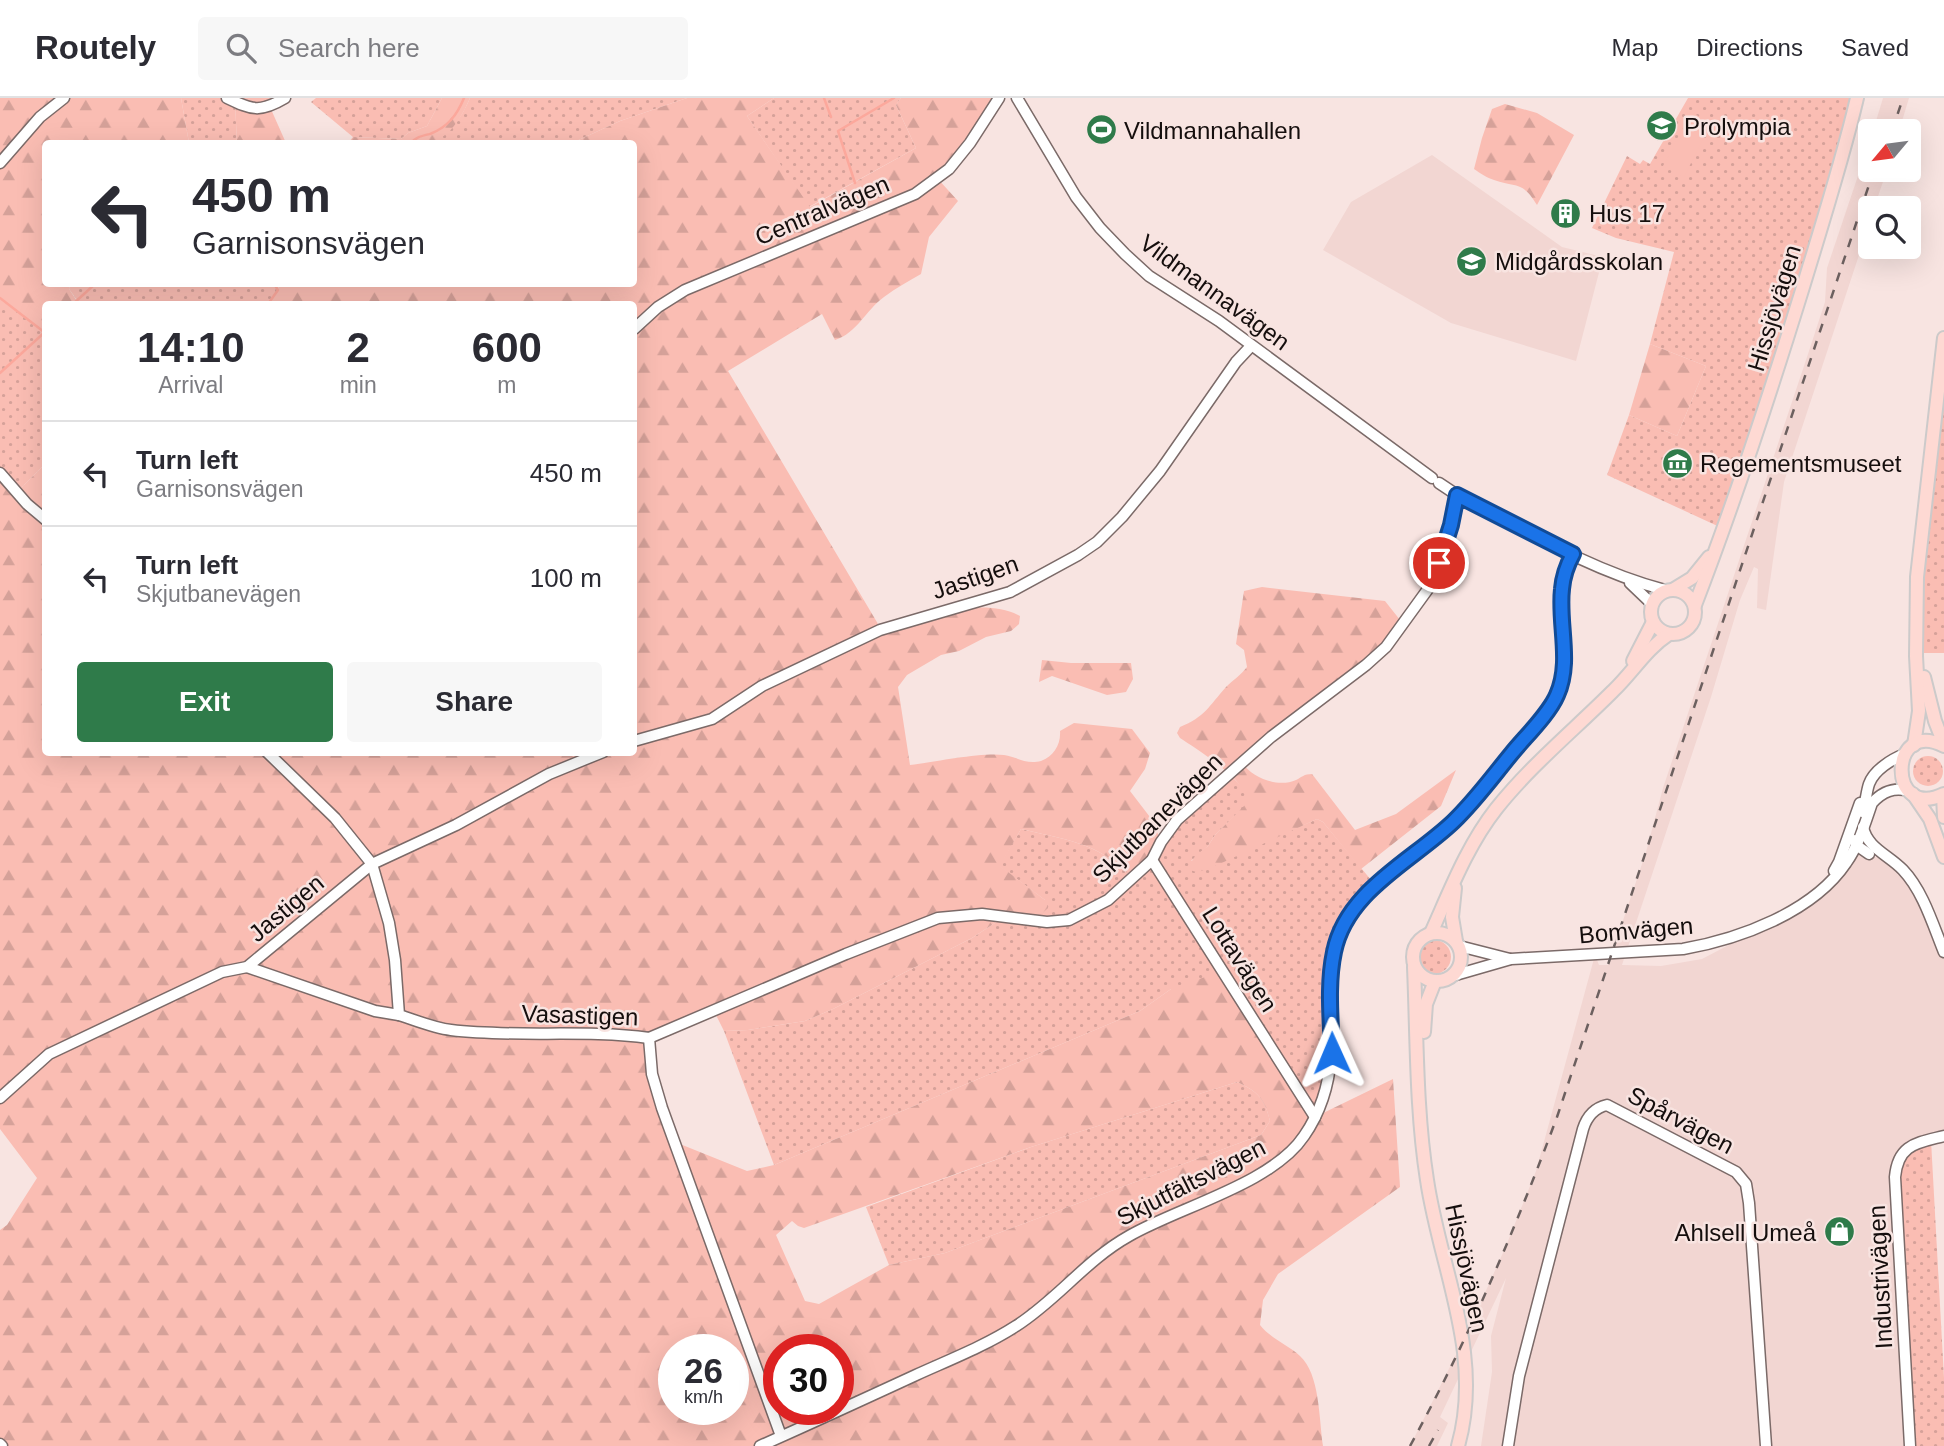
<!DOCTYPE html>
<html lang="en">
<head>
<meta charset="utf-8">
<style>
  :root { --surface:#fff; --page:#f7f7f7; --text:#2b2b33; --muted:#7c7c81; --line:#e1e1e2; --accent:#2f7b4a }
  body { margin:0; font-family:Arial,sans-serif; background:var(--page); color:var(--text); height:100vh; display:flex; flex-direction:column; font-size:26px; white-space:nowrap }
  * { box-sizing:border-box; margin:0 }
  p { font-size:23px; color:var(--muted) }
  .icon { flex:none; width:38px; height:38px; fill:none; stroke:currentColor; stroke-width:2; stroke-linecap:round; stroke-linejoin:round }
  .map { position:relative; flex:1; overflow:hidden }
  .sheet { position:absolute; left:42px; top:203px; width:595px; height:455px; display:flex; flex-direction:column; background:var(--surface); border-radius:7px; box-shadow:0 7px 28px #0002 }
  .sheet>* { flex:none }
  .hud { position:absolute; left:42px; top:42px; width:595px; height:147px; border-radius:7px; box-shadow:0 7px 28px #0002; background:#fff; color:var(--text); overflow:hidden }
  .needle { width:46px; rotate:241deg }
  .fabs { position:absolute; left:1858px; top:21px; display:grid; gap:14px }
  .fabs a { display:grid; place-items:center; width:63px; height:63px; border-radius:7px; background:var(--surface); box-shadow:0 7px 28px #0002; font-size:35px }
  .speed { position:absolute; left:658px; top:1236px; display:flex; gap:14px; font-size:35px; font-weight:700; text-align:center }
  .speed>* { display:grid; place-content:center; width:91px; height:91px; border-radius:50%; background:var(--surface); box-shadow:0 7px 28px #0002; line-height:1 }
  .speed small { font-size:18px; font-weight:400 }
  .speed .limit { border:10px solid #d22; background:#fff; color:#111 }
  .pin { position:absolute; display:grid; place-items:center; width:60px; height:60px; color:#fff; margin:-30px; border:4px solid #fff; border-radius:50%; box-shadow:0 2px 7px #0007 }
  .me { position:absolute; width:77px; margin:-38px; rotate:359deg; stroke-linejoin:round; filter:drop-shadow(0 0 5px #0008) }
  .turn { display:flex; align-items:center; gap:24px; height:147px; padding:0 35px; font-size:32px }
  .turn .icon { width:91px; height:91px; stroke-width:2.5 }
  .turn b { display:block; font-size:49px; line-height:60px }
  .eta { display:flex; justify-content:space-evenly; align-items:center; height:119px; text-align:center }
  .eta b { font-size:42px; font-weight:600; line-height:49px }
  .cta { display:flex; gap:14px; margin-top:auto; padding:14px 35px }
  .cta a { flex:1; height:80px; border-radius:7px; background:var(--accent); color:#fff; font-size:28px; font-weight:600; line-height:80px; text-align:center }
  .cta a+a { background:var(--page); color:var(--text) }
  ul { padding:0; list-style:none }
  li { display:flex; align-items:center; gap:21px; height:105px; padding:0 35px; border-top:2px solid var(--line) }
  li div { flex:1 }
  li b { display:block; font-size:26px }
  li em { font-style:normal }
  header { display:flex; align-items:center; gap:42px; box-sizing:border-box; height:98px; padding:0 35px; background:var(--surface); border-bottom:2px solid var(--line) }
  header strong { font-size:33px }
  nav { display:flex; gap:38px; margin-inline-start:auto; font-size:24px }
  .search { width:490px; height:63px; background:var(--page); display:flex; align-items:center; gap:18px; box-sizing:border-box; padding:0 24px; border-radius:7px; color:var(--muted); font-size:26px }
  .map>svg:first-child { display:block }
  .built { fill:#f2d6d2 }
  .green { fill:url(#green-dots) }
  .forest { fill:url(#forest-firs); fill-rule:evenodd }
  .pitch { fill:#fabdb3 }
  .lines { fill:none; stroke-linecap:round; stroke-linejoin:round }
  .stream { stroke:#fca89c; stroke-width:2.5 }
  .minor-casing { stroke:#7b6a68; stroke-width:13 }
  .major-casing { stroke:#cccaca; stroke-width:16 }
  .minor { stroke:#fff; stroke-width:10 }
  .major { stroke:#fed9d3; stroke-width:12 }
  .rail { stroke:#6c605f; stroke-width:2.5; stroke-dasharray:9 9; stroke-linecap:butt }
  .route-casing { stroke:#114b97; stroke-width:18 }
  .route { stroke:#1a73e8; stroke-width:12 }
  .labels { text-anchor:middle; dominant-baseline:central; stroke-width:5; stroke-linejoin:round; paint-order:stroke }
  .poi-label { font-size:24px; fill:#150e0d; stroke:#f8e4e1; text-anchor:start }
  .street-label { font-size:24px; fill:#150e0d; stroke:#f8e4e1 }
</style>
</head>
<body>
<header>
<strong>Routely</strong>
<div class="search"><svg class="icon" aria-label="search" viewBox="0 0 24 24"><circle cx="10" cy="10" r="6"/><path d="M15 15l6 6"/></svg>Search here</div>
<nav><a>Map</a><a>Directions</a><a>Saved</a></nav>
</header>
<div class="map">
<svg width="1944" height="1348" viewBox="0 0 1944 1348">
  <defs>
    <pattern id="green-dots" width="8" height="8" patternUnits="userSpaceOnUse" patternTransform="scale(1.75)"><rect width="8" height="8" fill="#fabdb3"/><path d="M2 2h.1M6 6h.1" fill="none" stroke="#d5a199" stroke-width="1.8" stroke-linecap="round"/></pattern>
    <pattern id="forest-firs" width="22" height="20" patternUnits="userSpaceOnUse" patternTransform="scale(1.75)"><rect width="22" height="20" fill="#fabdb3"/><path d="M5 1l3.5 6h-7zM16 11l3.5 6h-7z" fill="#d5a199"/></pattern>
  </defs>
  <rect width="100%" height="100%" fill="#f8e4e1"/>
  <g class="built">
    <path d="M1883,0H1909L1899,33H1873Z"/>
    <path d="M1871,39V72H1887L1874,110H1871V119L1861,151L1784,384L1766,512L1757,510L1758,471L1754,469L1740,502L1711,599L1622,867L1661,868L1702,861L1786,817L1854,758L1861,755L1893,764L1901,770L1944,854V1038L1914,1047L1910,1348H1481L1492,1274L1491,1238L1506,1180L1440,1319L1448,1325L1437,1348H1410L1467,1235L1506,1148L1536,1073L1595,857L1599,867H1608L1646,754L1663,690L1808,256L1825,204L1827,170Z"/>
    <path d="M1432,57L1562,149L1603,159L1576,263L1451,225L1323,152L1351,104Z"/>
  </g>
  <g class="green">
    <path d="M181,0H227L235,4L237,45H189Z"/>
    <path d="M316,0H442L427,28L408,35L401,41L353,39L311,4Z"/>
    <path d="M470,0H687L620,23L572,45L426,46C449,37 460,23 470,0Z"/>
    <path d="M774,0H901L896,7L916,50L809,109L747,18Z"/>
    <path d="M1688,0H1857L1724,431L1607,377L1629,317L1677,338L1706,268L1650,246L1674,154L1616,140L1592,130L1627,58L1640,66L1643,62L1650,66Z"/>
    <path d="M70,186H279L278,192L268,206H73L77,202L69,191Z"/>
    <path d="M0,200L46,233L45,366L17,394L0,375Z"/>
    <path d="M1944,240V555H1922L1917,479Z"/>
    <circle cx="1928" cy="673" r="15"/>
    <path d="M1232,679L1246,692L1249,704L1215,737L1208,748L1191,763L1276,739L1317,721L1323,724L1376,788L1359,805L1334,854L1332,955L1315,1019L1171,891L1140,913L774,1067L724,933L748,932L805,923L833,911L972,840L1004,819L1045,802L999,768L1021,731C1062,741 1098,744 1129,777L1177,722Z"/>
    <circle cx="1434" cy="859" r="17"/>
    <path d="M1237,984C1258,993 1265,1002 1270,1023L1261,1037L945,1155L889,1167L866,1109L1031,1049Z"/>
    <path d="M1931,1042L1944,1280V1348H1910L1895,1079L1900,1058Z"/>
  </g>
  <g class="forest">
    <path d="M0,0H181L189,45L46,46V186H70L69,191L77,203L73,206H46L44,234L0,200Z"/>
    <path d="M227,0H285L270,9L286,45H237L235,4Z"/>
    <path d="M442,0H470C464,14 455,31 441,40C422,52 372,46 348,45L353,39L401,41L408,35L427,28Z"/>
    <path d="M687,0H774L747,18L810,109L916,50L896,7L901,0H999L937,80L958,103L929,139L921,176C909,183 896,190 884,199C865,213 857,235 835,242L822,216L728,273L881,531C920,520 982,497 1020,518L1019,526L1011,533L986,539L959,553L941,557L907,577L898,589L910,667C934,664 982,654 1004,657C1018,659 1026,667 1041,663C1054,658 1061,646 1060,633L1074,625L1132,631L1150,655L1145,671L1130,693L1153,723L1161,744L1152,762L1129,777C1098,744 1062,741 1021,731L1000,768L1045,802L1048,810L1034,823L1004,819L972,840L833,911L805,923L748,932L724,933L714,913L650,940L652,976L675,1044L747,1073L774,1067L1140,913L1171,891L1222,873L1315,1019L1393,981L1400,1089L1278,1176L1263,1202L1260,1227C1271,1241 1287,1246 1300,1258C1320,1276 1319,1321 1323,1348H0V1132L7,1127L37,1080L0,1031V375L17,394L45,366L46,654H634V206H268L278,192L279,186H634V46L572,45L620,23ZM1237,984C1258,993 1265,1002 1270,1023L1261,1037L945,1155L889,1167L819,1206L805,1203L776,1137L792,1123L798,1128L804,1130L1031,1049ZM674,1251H733V1311H674ZM779,1251H838V1311H779Z"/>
    <path d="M1505,6L1537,15L1574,37L1537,107C1522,82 1516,90 1494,82C1487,80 1480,75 1474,71L1482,40L1492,11Z"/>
    <path d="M1650,246L1706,268L1677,338L1629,317Z"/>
    <path d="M1262,489L1385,503L1404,527L1386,549L1242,665C1253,680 1278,690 1296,682C1302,679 1304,676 1312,676L1355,732L1396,716L1456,672L1441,708L1361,771L1323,724L1317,721L1213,769C1204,772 1195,778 1188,769L1196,757L1208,748L1215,737L1248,704C1247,682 1198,652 1180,640L1177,635L1180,629C1205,619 1209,608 1226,589C1233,582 1241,577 1247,569L1244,552L1236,546L1244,493Z"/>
    <path d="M1042,562L1071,565H1131L1133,581L1126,594L1107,597L1052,578L1039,584Z"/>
  </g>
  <path class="pitch" d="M1691,14L1711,25L1684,79L1663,68Z"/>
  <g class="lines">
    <g class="stream">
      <path d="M824,0L831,19"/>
      <path d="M410,46C416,39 421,38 430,36C448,29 457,17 464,0"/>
      <path d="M855,85L838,33L894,0"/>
      <path d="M0,200L44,234"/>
      <path d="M73,206L95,186"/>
      <path d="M268,206L278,192L274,186"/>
      <path d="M0,275L46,233"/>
    </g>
    <defs>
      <g id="minor">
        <path d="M227,0C252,12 260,15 285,0"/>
        <path d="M1017,0L1076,99L1100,130L1125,156L1149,178L1219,223L1432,380"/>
        <path d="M0,65L40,19L64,0"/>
        <path d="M634,231L658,209L685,192L915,96L949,71L970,45L999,0"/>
        <path d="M0,375L27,406L46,422"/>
        <path d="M1439,385L1457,397C1524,432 1592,473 1665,492"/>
        <path d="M1630,485L1652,506"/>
        <path d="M634,643L712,621L762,588L880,532L1010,494L1078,457L1097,444L1122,419L1160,373L1236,264L1251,248"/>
        <path d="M267,654L335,720L372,766L389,825L395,862L399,917C415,922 433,930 451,932C517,940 584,931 649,940"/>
        <path d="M1862,714C1866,705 1866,695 1869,686C1874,672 1892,661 1905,656"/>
        <path d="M1863,729C1867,750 1889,757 1903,772C1923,793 1933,827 1944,854"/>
        <path d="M1854,742L1856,747L1869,756"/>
        <path d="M1152,762L1315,1019"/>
        <path d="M1834,773L1839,764L1860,705"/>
        <path d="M1459,848L1510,861"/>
        <path d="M247,869L375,913L399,917"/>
        <path d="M1452,878L1511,861L1683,851C1740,841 1813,814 1846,765C1859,747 1865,725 1872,705C1883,693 1894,689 1909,693"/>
        <path d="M649,940L846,856L938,820L982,816L1047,824L1069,822L1108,802L1152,762L1161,744L1177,722L1271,639L1366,567L1386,549L1428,491L1451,427L1457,397"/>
        <path d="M649,940L652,976L662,1010L781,1338"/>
        <path d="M0,1000L49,956L222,874L247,869L372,766L456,727L549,676L603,654"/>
        <path d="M0,1346L2,1348"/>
        <path d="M760,1348C812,1325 864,1301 916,1277C949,1262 985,1248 1016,1228C1057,1202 1086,1162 1129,1138C1179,1109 1272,1086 1304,1038C1320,1015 1329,986 1331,958C1337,900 1319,858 1358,806C1383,774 1422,753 1452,725C1480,700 1501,668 1524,639C1535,627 1549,613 1557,598C1577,558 1550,505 1573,456"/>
        <path d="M1508,1348L1519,1278L1583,1031C1587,1018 1594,1010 1607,1007L1736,1074L1746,1086L1749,1105L1766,1348"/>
        <path d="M1910,1348L1895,1079C1898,1046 1917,1045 1944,1038"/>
      </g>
      <g id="major">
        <path d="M1674,491L1692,480L1709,459"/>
        <circle cx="1673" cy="514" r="22"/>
        <path d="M1695,507C1735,403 1770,296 1803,189C1822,126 1842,64 1857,0"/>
        <path d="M1633,563L1653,524"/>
        <path d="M1924,579L1935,623L1944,646"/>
        <path d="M1914,647L1919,613L1916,558L1917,479L1944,240"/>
        <path d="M1944,648C1888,619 1887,724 1944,696"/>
        <path d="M1913,696L1930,721L1944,759"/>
        <path d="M1943,697L1944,719"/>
        <path d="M1455,790L1452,819L1456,843"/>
        <circle cx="1437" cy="859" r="24"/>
        <path d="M1431,835C1450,793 1467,748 1496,711C1530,668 1574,632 1613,593C1633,574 1646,551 1669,536"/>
        <path d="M1414,869C1417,940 1416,1012 1427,1082C1440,1171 1484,1256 1458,1348"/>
        <path d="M1424,934L1426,906L1435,883"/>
      </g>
    </defs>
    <use href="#minor" class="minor-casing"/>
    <use href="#major" class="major-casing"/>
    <use href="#minor" class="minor"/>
    <use href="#major" class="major"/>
    <g class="rail">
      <path d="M1892,33L1903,0"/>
      <path d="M1410,1348C1468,1242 1515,1132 1557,1019L1874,72"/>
      <path d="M1429,1348L1438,1332"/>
    </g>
  </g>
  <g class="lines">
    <defs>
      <path id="route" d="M1332,955C1331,922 1327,887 1334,854C1346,793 1412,763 1453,724C1475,703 1493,678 1512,655C1525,639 1549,616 1557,597C1572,564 1558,526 1562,491C1563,479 1567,467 1573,456L1457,397L1451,427L1439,465"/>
    </defs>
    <use href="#route" class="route-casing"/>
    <use href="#route" class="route"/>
  </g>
  <defs>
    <symbol id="school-disc" viewBox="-11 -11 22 22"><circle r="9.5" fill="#2f7b4a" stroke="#f8e4e1"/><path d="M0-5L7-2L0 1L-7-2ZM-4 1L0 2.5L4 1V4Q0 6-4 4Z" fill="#fff"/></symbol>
    <symbol id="stadium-disc" viewBox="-11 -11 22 22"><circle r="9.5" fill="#2f7b4a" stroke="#f8e4e1"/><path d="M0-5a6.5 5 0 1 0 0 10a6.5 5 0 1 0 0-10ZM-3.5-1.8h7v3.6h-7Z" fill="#fff"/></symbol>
    <symbol id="building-disc" viewBox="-11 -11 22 22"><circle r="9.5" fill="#2f7b4a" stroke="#f8e4e1"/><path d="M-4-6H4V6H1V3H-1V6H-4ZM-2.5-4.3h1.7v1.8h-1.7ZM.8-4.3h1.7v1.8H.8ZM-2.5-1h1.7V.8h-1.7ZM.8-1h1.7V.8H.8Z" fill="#fff"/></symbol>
    <symbol id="museum-disc" viewBox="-11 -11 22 22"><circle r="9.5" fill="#2f7b4a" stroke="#f8e4e1"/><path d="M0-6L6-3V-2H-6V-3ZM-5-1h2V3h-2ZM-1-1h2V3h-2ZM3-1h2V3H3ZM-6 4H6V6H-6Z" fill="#fff"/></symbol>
    <symbol id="shop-disc" viewBox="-11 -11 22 22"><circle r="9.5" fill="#2f7b4a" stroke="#f8e4e1"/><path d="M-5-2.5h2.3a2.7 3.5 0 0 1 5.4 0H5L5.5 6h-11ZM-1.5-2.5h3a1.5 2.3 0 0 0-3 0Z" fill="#fff"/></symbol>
  </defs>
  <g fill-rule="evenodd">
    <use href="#school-disc" x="1644" y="10" width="35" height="35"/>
    <use href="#stadium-disc" x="1084" y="14" width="35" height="35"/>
    <use href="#building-disc" x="1548" y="98" width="35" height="35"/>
    <use href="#school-disc" x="1454" y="146" width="35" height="35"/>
    <use href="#museum-disc" x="1660" y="348" width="35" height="35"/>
    <use href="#shop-disc" x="1822" y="1116" width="35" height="35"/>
  </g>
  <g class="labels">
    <g class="poi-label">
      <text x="1684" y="28">Prolympia</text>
      <text x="1124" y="32">Vildmannahallen</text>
      <text x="1589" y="115">Hus 17</text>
      <text x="1495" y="163">Midgårdsskolan</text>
      <text x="1700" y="365">Regementsmuseet</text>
      <text x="1816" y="1134" text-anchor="end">Ahlsell Umeå</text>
    </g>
    <g class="street-label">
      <text transform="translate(822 112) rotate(-23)">Centralvägen</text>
      <text transform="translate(1215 194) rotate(36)">Vildmannavägen</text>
      <text transform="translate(1774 210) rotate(-73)">Hissjövägen</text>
      <text transform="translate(975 479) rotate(-19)">Jastigen</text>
      <text transform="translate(1157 720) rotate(-45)">Skjutbanevägen</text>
      <text transform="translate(286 810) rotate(-40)">Jastigen</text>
      <text transform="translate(1636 832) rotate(-5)">Bomvägen</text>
      <text transform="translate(1240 861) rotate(58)">Lottavägen</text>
      <text transform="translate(580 917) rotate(2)">Vasastigen</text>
      <text transform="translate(1681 1022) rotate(28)">Spårvägen</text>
      <text transform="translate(1191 1084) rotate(-27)">Skjutfältsvägen</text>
      <text transform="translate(1467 1170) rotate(78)">Hissjövägen</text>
      <text transform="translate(1880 1179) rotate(-93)">Industrivägen</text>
    </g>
  </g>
</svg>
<div class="fabs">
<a><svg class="needle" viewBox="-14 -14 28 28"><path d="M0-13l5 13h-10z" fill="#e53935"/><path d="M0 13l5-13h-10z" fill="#7c7c81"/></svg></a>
<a><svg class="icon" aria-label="search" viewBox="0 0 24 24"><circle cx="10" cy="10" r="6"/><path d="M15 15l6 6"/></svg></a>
</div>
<div class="speed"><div>26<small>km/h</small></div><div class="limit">30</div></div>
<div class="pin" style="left:1439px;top:465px;background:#d93025"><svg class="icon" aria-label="arrive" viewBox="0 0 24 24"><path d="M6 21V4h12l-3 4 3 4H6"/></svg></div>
<svg class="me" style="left:1332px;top:955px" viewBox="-20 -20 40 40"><path d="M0-17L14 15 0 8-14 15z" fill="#1a73e8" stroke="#fff" stroke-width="4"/></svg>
<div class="hud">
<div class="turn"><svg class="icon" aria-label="left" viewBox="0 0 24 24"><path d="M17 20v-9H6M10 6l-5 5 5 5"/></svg><div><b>450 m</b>Garnisonsvägen</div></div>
</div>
<section class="sheet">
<div class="eta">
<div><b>14:10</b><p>Arrival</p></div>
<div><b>2</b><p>min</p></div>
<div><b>600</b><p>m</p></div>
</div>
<ul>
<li><svg class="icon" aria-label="left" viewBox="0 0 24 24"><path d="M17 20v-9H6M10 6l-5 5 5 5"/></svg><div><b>Turn left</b><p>Garnisonsvägen</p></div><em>450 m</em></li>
<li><svg class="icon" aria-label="left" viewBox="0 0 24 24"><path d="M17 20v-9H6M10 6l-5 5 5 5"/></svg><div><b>Turn left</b><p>Skjutbanevägen</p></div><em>100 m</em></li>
</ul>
<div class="cta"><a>Exit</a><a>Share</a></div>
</section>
</div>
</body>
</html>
